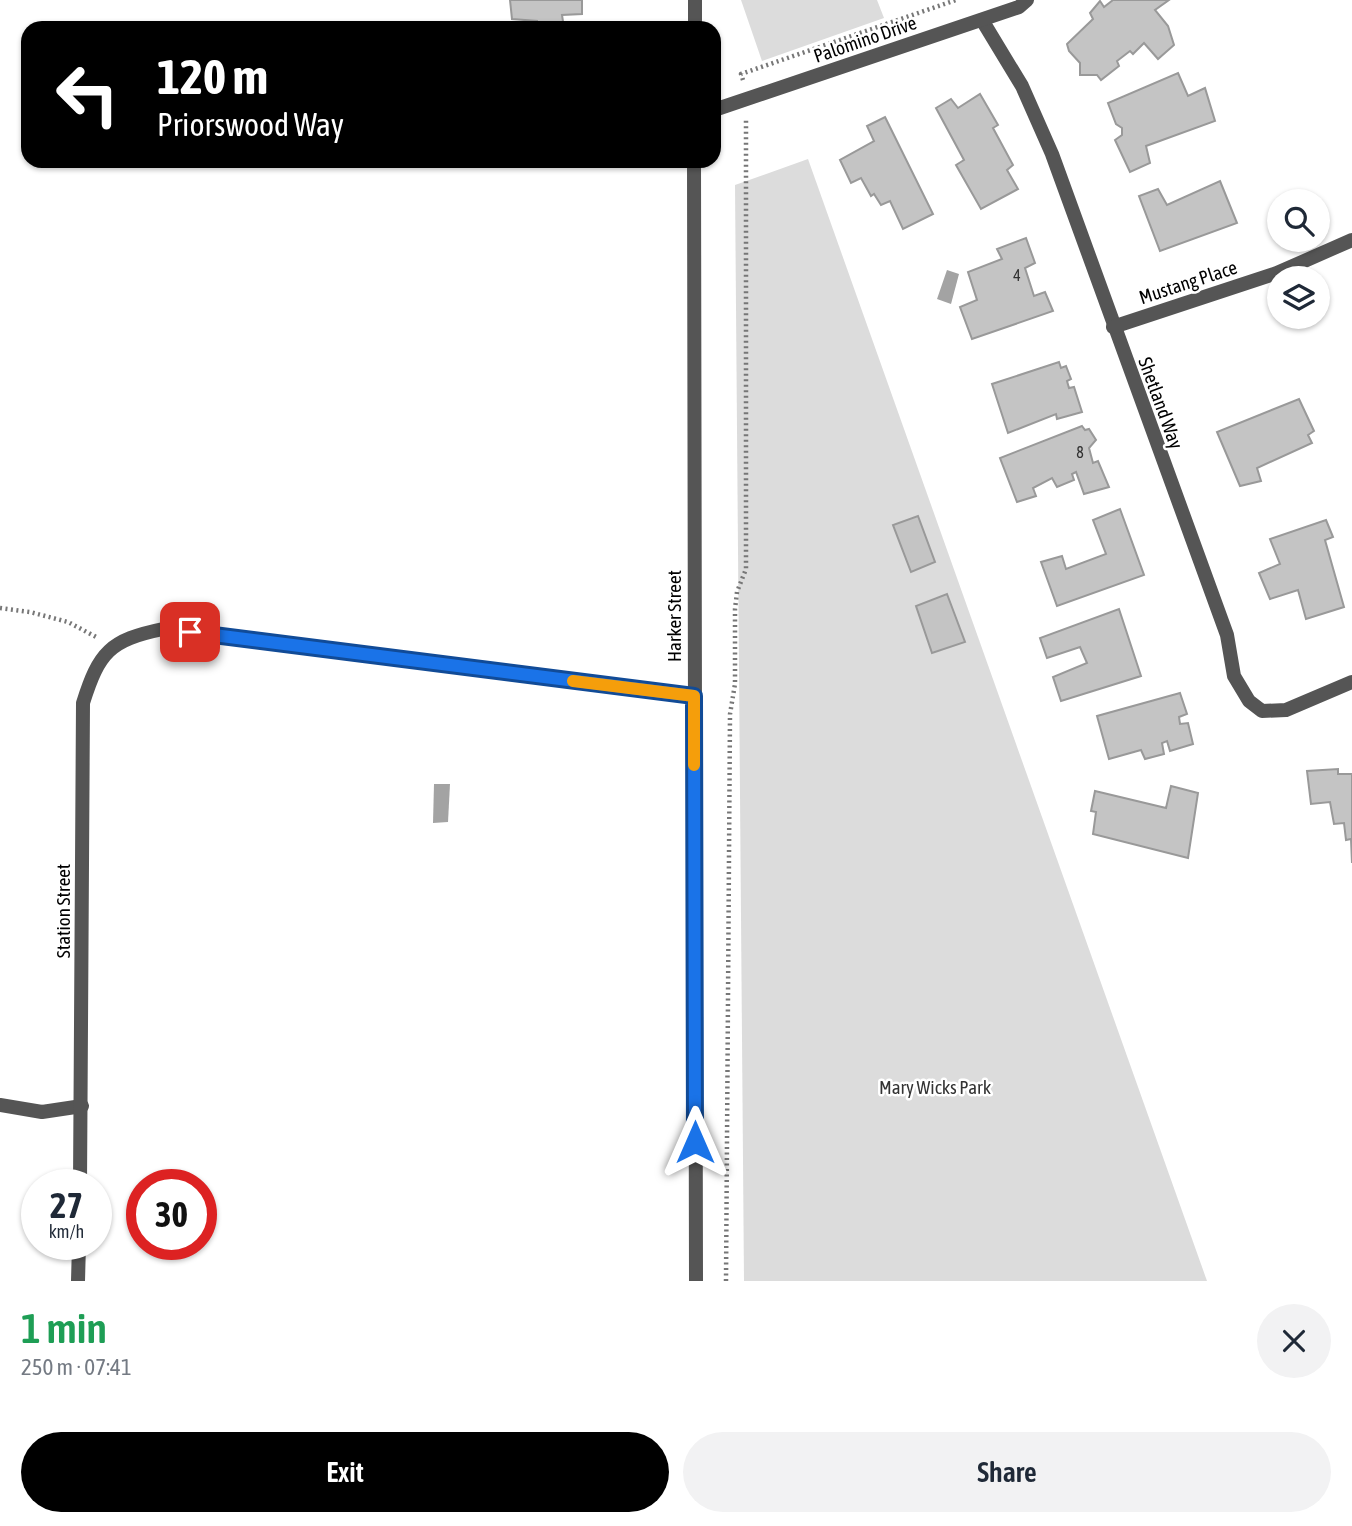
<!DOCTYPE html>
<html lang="en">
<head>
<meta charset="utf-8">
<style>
  :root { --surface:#fff; --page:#f2f2f3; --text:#1f2937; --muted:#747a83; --accent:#000 }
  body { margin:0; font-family:"Asap Condensed",sans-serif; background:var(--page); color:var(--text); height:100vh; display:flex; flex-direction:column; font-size:26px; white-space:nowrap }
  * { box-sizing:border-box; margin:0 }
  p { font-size:23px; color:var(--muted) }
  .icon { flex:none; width:38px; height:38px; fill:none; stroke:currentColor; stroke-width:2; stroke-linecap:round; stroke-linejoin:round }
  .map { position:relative; height:1281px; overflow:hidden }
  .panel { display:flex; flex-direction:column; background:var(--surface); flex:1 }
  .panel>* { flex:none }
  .guide { position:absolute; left:21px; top:21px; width:700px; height:147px; border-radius:21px; box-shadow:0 2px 5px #0004; background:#000; color:#fff; overflow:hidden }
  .fabs { position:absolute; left:1267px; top:189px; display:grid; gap:14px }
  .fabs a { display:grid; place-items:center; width:63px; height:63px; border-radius:50%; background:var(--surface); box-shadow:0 2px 5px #0004; font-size:35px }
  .speed { position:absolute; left:21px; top:1169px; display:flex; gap:14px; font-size:35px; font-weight:700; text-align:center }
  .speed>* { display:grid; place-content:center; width:91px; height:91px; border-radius:50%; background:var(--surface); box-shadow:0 2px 5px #0004; line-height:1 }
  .speed small { font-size:18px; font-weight:400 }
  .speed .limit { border:10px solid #d22; background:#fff; color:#111 }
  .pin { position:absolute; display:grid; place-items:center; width:60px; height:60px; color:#fff; margin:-30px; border-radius:14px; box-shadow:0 4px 10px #0006 }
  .me { position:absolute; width:77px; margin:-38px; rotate:0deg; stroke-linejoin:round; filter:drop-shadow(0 0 5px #0008) }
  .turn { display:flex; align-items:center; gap:24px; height:147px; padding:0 21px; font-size:32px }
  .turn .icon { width:91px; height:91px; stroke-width:2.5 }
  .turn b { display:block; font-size:49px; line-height:60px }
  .round { display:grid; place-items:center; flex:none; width:74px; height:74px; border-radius:37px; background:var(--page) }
  .summary { display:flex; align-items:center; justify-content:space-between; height:119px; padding:0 21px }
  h1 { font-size:42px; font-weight:600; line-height:52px; color:#1e9e55 }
  .primary-button { display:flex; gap:14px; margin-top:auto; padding:14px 21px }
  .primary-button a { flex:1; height:80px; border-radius:42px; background:var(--accent); color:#fff; font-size:28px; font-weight:600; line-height:80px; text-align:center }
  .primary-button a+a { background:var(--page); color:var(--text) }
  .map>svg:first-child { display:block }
  .green { fill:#dcdcdc }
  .water { fill:#a3a3a3 }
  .building { fill:#c4c4c4; stroke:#999; stroke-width:2 }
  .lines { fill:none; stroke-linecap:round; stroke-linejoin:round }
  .path { stroke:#777; stroke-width:4.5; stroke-dasharray:2 3.5; stroke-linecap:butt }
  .minor { stroke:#555; stroke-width:14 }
  .route-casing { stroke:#114b97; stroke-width:18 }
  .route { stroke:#1a73e8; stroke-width:12 }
  .slow { stroke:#f59e0b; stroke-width:12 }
  .labels { text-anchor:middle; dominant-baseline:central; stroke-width:5; stroke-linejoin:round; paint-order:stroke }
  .number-label { font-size:16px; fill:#313131 }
  .street-label { font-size:19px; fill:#000; stroke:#fff }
  .park-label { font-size:19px; fill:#333; stroke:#fff }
</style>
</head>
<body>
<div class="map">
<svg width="1352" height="1281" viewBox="0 0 1352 1281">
  <rect width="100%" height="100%" fill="#fff"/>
  <g class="green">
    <path d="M741,0H877L884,18L762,61Z"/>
    <path d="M808,159L1207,1281H744L735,185Z"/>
  </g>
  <g class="water">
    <path d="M947,270L959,274L951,304L937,299Z"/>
    <path d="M434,784H450L448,822L433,823Z"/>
  </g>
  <g class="building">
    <path d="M510,0H582V14L562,15L564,28H537V21L512,19Z"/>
    <path d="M1113,0H1169L1155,10L1168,26L1174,45L1158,59L1144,43L1133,54L1130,51L1117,61L1119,66L1101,80L1097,75H1080V63L1069,51L1067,44L1093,19L1090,13L1100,1L1104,7Z"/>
    <path d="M1178,73L1188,96L1205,88L1215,121L1146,146L1150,163L1130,172L1115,140L1122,135V128L1116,124L1108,103Z"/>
    <path d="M980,94L998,125L993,128L1013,165L1007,170L1018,189L981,209L956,165L964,160L936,108L951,99L958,108Z"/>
    <path d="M885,117L933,214L903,229L890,201L881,205L874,194L871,196L861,178L851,183L840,160L874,141L867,126Z"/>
    <path d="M1220,181L1237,223L1160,251L1139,196L1158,189L1167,205Z"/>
    <path d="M1026,238L1035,263L1025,268L1034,296L1045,292L1053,311L972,339L960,307L977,300L968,272L1002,259L997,249Z"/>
    <path d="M1059,362L1061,368L1066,366L1071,379L1067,381L1069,388L1074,387L1082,412L1057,419L1056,414L1008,433L992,384Z"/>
    <path d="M1299,399L1314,431L1308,435L1312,443L1257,468L1261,481L1240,486L1217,432Z"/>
    <path d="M1082,426L1085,430L1089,429L1096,440L1089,448L1093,463L1098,461L1109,487L1084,494L1076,472L1072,474L1074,480L1057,487L1052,478L1033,488L1036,496L1017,502L1000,458Z"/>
    <path d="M1120,509L1144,575L1057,606L1041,562L1062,556L1066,569L1106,554L1093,520Z"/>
    <path d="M918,516L935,562L911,572L893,525Z"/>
    <path d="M1326,520L1333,537L1325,540L1344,607L1306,619L1298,590L1270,599L1259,573L1280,564L1270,539Z"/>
    <path d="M947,594L965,642L932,653L916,606Z"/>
    <path d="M1119,609L1141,676L1061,701L1053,677L1087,663L1080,647L1047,658L1040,638Z"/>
    <path d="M1180,693L1187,714L1179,717L1180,724L1188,723L1193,744L1170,751L1167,741L1162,743L1164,754L1145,759L1141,750L1109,759L1097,716Z"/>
    <path d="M1338,769V774H1352V863L1351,839L1346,840L1344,823L1334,824L1330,802L1311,804L1307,771Z"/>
    <path d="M1171,786L1198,793L1188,858L1093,834L1096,812L1091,811L1095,791L1166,808Z"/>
  </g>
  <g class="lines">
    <g class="path">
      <path d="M743,80L741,74L956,0"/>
      <path d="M0,608L30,612L68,622L98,638"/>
      <path d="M726,1281L730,714L735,684V609L737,592L746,569V120"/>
    </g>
    <g class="minor">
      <path d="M982,20L1022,86L1052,154L1227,635L1234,676L1249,701L1262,711L1286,710L1352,682"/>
      <path d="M695,28V0"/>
      <path d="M714,110L1019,7L1027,0"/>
      <path d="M694,161L696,1281"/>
      <path d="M1113,327L1277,273L1352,240"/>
      <path d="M0,1105L42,1112L82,1106"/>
      <path d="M80,1185L83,703C99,652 110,640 163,629L694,696"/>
      <path d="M78,1281L79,1244"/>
    </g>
  </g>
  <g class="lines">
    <defs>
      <path id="route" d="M190,632L694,696L695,1142"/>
    </defs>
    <use href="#route" class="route-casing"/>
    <use href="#route" class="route"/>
    <path class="slow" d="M573,681L694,696V765"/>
  </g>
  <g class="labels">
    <g class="number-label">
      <text x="1017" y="275">4</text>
      <text x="1080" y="452">8</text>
    </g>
    <g class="street-label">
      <text transform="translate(865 39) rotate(-19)">Palomino Drive</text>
      <text transform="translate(1188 282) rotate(-18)">Mustang Place</text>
      <text transform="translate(1161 403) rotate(70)">Shetland Way</text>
      <text transform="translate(674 616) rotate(-90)">Harker Street</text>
      <text transform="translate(63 911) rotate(-90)">Station Street</text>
    </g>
    <g class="park-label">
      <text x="935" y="1087">Mary Wicks Park</text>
    </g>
  </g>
</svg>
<div class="fabs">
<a><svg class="icon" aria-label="search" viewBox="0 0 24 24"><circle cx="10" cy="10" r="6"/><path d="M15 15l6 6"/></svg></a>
<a><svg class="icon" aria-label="layers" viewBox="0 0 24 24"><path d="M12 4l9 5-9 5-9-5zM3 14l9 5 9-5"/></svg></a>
</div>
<div class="speed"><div>27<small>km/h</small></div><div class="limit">30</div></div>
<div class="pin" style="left:190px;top:632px;background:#d93025"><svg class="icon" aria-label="arrive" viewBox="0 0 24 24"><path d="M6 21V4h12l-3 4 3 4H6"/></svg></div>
<svg class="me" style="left:695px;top:1142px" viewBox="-20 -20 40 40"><path d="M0-17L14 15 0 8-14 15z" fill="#1a73e8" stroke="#fff" stroke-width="4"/></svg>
<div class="guide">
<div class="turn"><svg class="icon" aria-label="left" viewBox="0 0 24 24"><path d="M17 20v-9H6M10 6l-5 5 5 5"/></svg><div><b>120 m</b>Priorswood Way</div></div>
</div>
</div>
<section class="panel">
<div class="summary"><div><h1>1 min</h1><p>250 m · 07:41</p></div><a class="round"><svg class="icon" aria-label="close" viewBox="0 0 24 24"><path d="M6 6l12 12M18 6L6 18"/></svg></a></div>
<div class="primary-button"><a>Exit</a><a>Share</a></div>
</section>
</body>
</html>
